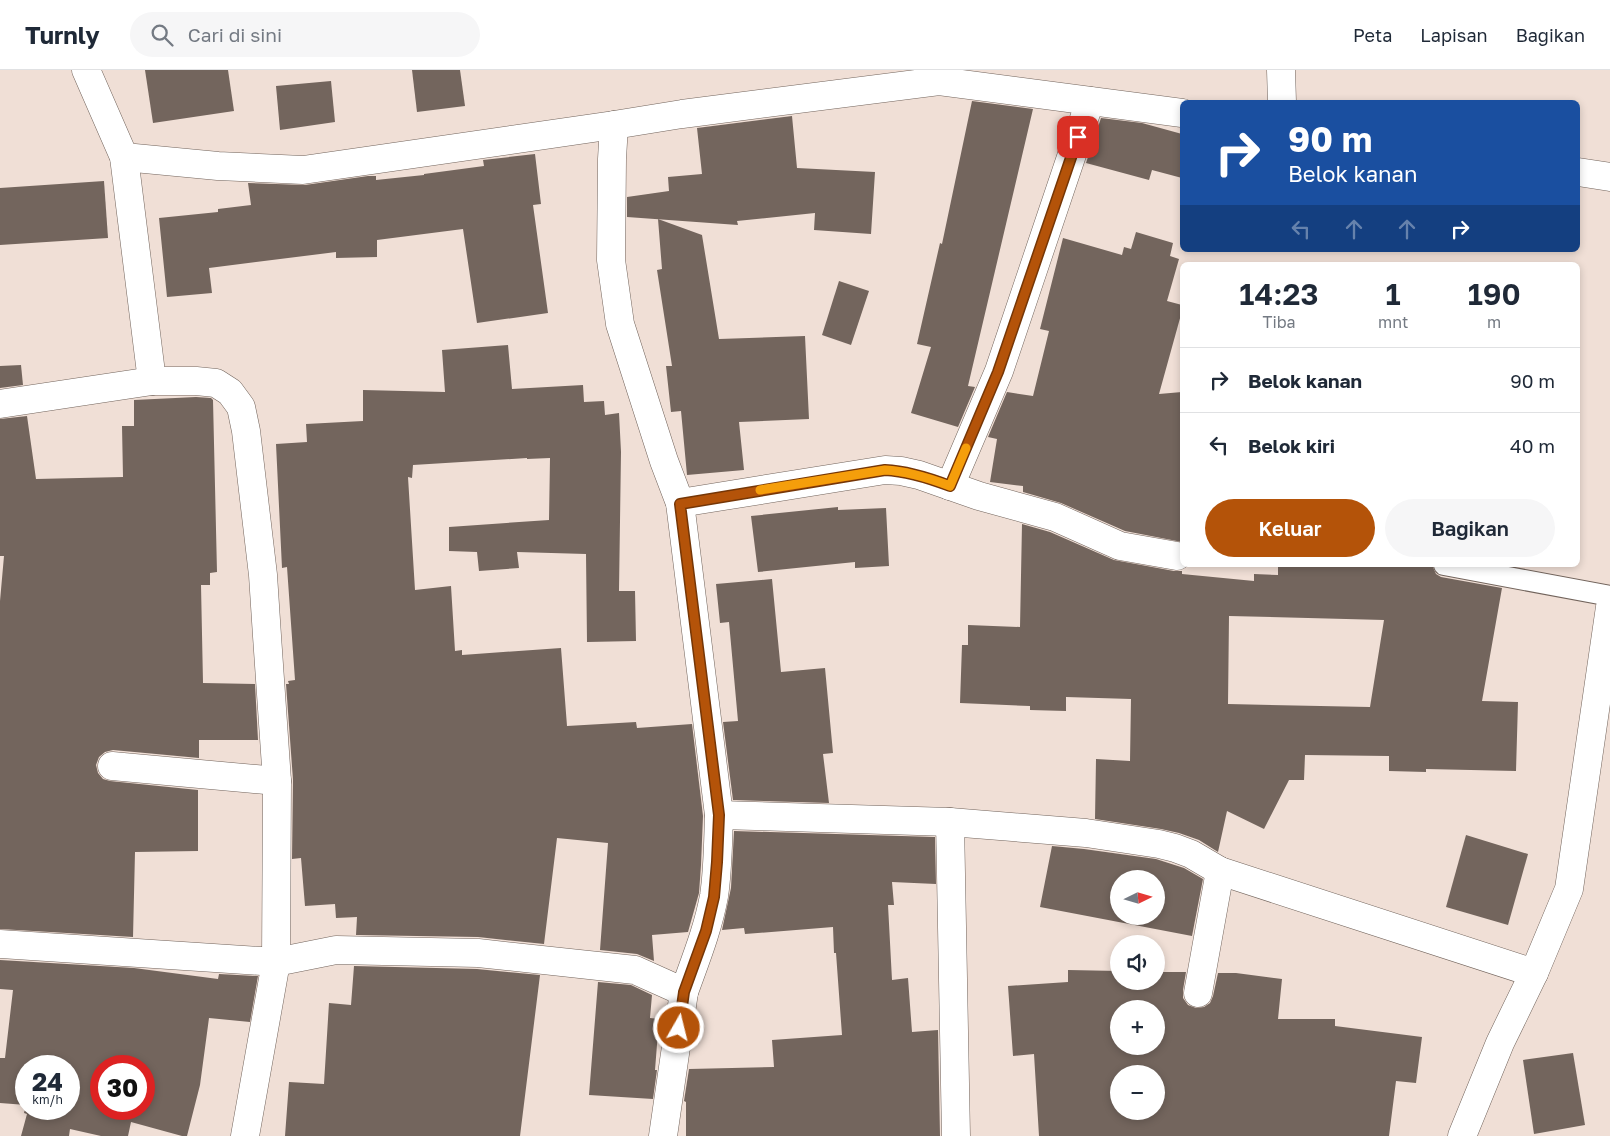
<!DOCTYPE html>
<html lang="id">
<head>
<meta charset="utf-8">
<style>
  :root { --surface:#fff; --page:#f6f6f7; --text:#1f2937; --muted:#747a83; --line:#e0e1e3; --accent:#b45309 }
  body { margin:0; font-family:"Golos Text",sans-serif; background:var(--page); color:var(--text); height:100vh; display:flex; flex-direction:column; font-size:19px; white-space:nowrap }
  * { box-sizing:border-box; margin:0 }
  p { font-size:16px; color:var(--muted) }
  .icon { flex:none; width:28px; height:28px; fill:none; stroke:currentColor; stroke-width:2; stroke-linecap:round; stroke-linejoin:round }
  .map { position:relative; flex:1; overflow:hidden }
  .details { position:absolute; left:1180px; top:192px; width:400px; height:305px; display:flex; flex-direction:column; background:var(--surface); border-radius:8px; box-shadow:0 2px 8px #0003 }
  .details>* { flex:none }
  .top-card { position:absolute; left:1180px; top:30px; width:400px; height:152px; border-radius:8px; box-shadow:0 2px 8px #0003; background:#1a4fa0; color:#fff; overflow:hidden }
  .needle { width:32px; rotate:85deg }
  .controls { position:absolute; left:1110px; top:800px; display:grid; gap:10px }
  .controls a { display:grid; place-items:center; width:55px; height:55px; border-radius:50%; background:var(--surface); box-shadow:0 2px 8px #0003; font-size:25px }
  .speed { position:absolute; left:15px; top:985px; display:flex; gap:10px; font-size:25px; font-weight:700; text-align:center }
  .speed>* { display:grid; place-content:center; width:65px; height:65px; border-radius:50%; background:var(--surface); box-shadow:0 2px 8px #0003; line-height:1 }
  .speed small { font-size:12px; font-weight:400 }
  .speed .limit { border:8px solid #d22; background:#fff; color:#111 }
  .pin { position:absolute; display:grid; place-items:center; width:42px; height:42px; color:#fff; margin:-21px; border-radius:10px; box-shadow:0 2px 8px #0006 }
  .me { position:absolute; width:55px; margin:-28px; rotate:8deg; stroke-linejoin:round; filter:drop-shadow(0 0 4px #0008) }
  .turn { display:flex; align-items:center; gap:18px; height:105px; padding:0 25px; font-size:22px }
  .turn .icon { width:65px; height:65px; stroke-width:2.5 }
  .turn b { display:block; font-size:35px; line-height:42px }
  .lanes { display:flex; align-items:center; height:48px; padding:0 25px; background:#0003; justify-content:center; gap:25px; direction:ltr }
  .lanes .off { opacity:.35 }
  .eta { display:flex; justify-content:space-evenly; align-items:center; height:85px; text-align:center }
  .eta b { font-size:30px; font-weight:600; line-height:35px }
  .cta { display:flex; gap:10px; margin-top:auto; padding:10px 25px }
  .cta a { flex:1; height:58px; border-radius:30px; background:var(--accent); color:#fff; font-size:20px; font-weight:600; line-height:58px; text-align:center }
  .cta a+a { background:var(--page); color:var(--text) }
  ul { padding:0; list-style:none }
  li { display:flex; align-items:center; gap:15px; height:65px; padding:0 25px; border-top:1px solid var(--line) }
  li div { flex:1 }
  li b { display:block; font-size:19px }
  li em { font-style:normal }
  header { display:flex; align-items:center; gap:30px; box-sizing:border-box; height:70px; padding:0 25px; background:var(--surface); border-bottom:1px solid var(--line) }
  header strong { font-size:24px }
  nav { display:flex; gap:28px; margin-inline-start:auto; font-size:18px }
  .search { width:350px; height:45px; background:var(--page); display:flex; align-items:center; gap:12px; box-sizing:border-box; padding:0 18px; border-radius:28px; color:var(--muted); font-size:19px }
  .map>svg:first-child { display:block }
  .building { fill:#73655d; fill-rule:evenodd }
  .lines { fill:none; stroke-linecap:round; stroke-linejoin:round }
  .service-casing { stroke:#72645c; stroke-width:22 }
  .minor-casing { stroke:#72645c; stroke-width:29 }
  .service { stroke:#fff; stroke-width:20 }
  .minor { stroke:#fff; stroke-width:28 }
  .route-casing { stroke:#753606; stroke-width:12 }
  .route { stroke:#b45309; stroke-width:9 }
  .slow { stroke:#f59e0b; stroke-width:9 }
</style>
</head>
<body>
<header>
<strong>Turnly</strong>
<div class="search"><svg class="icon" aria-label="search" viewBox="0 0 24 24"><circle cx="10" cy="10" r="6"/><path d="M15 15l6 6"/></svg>Cari di sini</div>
<nav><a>Peta</a><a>Lapisan</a><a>Bagikan</a></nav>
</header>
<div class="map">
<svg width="1610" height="1066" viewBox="0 0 1610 1066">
  <rect width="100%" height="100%" fill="#f0dfd6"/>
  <g class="building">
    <path d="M145,0H228L234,41L153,53Z"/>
    <path d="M412,0H460L465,36L417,42Z"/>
    <path d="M331,11L335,52L280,60L276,16Z"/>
    <path d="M972,31L1033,39L968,316L975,317L958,357L911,343L931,277L917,274L940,173L942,174Z"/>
    <path d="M792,46L797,98L875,102L871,164L814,160L815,143L737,151L738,155L627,147V127L669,121L668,107L702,104L697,58Z"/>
    <path d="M1101,48L1142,53L1182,64V108L1152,100L1149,110L1086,93Z"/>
    <path d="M535,84L541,134L533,135L548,243L477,253L463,159L377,170V187L336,188V182L209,198L212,223L167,227L159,148L218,142V139L251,135L248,113L305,115L368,106H376V110L424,105V104L484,96L483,90Z"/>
    <path d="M104,111L108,168L0,175V118Z"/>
    <path d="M658,149L702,165L719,269L805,266L809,349L739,352L744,400L687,405L681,341L671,342L666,296H672L657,200L662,199Z"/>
    <path d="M1136,162L1173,173L1170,186L1179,189L1167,231L1182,235V241L1159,324L1182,322V472L1125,461L1061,433L1023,422V416L990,412L997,369L988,367L1007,322L1033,326L1049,261L1040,259L1063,168L1122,185L1124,177L1131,179Z"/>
    <path d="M839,211L869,221L851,275L822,265Z"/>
    <path d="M508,275L512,319L583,315L584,332L604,331L605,345L619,343L621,382L619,521H635L636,571L587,572L586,484L517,482L519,498L479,501L477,482L449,481V457L549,450L550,388L527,389V388L413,395L412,408L408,407L415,520L451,516L455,581L462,580V585L561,578L567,656L636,652L637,658L692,654L703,746L701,795L699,823L688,862L652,865L654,891L637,884L600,880L608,773L557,768L544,874L478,867L356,865L357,847L336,848L335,834L305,836L301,788L292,789L293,710L286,614H289L288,611L295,610L287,497L282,498L276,374L307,372L306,354L363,351V320L445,322L442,280Z"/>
    <path d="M21,295L23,315L0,318V296Z"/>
    <path d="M196,327L211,328L213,330L217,502L210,503V515H201L203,613L255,614L258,670H199V688L113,680L105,682L99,687L96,695L98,703L103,709L110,711L198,720V781L135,782L133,867L0,859V531L4,486H0V349L27,346L36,409L123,407L122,356H134V330Z"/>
    <path d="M838,437V440L886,438L889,496L855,498V492L758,502L751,446Z"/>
    <path d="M1022,454L1050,462L1114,490L1174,501H1182V504L1254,511V504L1278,505V495H1432L1436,504L1441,507L1502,518L1482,631L1518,632L1516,701L1426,699V702L1389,701V686L1305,685L1304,710H1289L1264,759L1227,741L1218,782L1199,770L1179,763L1161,759L1095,749L1096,689L1130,691L1131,629L1066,627V641L1030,640V636L960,633L962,575H968V555L1020,557ZM1229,546L1384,550L1370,637L1228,634Z"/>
    <path d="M772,509L781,602L825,598L833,683L823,684L829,733L733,730L723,652L738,651L729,552L720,553L716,514Z"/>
    <path d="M734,761L935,767L936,814L892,812L894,835H888L892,910L908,908L912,962L938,960L940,1066H686V1032L684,1031L689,999L774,997L772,970L842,965L836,883H834L833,857L745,864L744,858L722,860L731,818Z"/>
    <path d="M1466,765L1528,784L1508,855L1446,837Z"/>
    <path d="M1052,776L1084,779L1156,789L1184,798L1203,809L1192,866L1040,837ZM1119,809H1156V846H1119Z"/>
    <path d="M0,890L134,898L218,909L219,904L258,906L250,952L209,948L200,1015L187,1066H182L131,1052L128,1066H101L70,1059L69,1066H21L27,1044L24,1043L26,1035L0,1033V988H5L13,920L0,919ZM26,996H69V1039H26ZM101,996H144V1039H101Z"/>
    <path d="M354,896L477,899L540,905L520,1066H285L289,1012L324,1014L329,933L351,935Z"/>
    <path d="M1068,900L1119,901V911H1156V902H1186L1183,920V928L1188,935L1196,938L1204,937L1210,933L1213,926L1218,903H1236L1282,909L1278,949H1335V956L1422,967L1416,1013L1396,1011L1389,1066H1039L1034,984L1013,986L1008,916L1068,912ZM1119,939H1156V976H1119ZM1119,1004H1156V1041H1119Z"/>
    <path d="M598,912L631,915L652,925L650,948L659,949L655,1000H657L653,1029L589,1025Z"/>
    <path d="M1573,983L1585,1055L1534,1064L1523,990Z"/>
  </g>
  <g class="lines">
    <defs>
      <path id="service" d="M1444,495L1610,526"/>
      <g id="minor">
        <path d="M86,0L124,87L152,311"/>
        <path d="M1281,0L1282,32"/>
        <path d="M939,11L1182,43"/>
        <path d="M124,87L218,96L303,100L614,55"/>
        <path d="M1578,102L1610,107"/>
        <path d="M0,334L152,311H196L216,313L230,322L241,337L246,361L263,505L267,566L277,711L276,892L0,874"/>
        <path d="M950,416L999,301L1090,31"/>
        <path d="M680,433L885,400L901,401L919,405L979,426L1055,447L1120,476L1177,486"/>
        <path d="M112,696L277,711"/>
        <path d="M719,745L950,752L1086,763L1159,774L1175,778L1191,784L1220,801L1534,903"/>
        <path d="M950,752L956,1066"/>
        <path d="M1198,923L1220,801"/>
        <path d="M245,1066L276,892L336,880L478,883L635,900L684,922C695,891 708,859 714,826C718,800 718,772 719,745L680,433L664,391L620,254L611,190L612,89L614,55L682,44L939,11L938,0"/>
        <path d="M663,1066L684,922"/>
        <path d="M1462,1066L1500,973L1534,903L1569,819L1610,537"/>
      </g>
    </defs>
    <use href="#service" class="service-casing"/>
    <use href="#minor" class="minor-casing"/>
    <use href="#service" class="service"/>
    <use href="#minor" class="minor"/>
  </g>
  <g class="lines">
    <defs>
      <path id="route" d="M679,958L684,922L706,861L714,827L717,792L719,745L680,434L885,400C908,401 929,408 950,416L998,302L1078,67"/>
    </defs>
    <use href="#route" class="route-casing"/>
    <use href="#route" class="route"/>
    <path class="slow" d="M760,420L885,400C908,401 929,408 950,416L966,378"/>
  </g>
</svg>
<div class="controls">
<a><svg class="needle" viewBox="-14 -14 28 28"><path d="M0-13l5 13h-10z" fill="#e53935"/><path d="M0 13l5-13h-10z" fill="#747a83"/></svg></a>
<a><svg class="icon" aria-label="sound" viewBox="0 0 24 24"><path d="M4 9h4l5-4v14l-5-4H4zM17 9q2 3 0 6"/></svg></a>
<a>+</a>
<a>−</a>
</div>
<div class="speed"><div>24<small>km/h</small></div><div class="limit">30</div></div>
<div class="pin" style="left:1078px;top:67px;background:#d93025"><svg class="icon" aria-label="arrive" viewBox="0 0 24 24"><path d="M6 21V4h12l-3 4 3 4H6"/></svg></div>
<svg class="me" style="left:679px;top:958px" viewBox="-20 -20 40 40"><circle r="17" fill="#b45309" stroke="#fff" stroke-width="3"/><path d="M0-11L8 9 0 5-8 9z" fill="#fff"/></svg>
<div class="top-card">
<div class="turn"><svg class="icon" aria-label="right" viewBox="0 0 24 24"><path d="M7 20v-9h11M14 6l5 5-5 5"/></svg><div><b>90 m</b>Belok kanan</div></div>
<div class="lanes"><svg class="icon off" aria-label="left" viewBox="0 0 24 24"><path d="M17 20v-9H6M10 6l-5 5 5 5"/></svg><svg class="icon off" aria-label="ahead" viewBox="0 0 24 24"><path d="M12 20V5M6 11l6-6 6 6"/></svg><svg class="icon off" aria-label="ahead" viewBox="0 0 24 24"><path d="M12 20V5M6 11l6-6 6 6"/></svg><svg class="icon" aria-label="right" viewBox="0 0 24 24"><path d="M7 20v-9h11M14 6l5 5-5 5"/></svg></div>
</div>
<section class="details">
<div class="eta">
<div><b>14:23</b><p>Tiba</p></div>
<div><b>1</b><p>mnt</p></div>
<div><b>190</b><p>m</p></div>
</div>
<ul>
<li><svg class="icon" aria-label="right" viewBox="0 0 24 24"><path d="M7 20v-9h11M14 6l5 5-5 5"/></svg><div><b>Belok kanan</b></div><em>90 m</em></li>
<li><svg class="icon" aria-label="left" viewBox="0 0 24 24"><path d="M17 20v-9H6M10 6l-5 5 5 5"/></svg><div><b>Belok kiri</b></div><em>40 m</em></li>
</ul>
<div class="cta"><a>Keluar</a><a>Bagikan</a></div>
</section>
</div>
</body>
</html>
